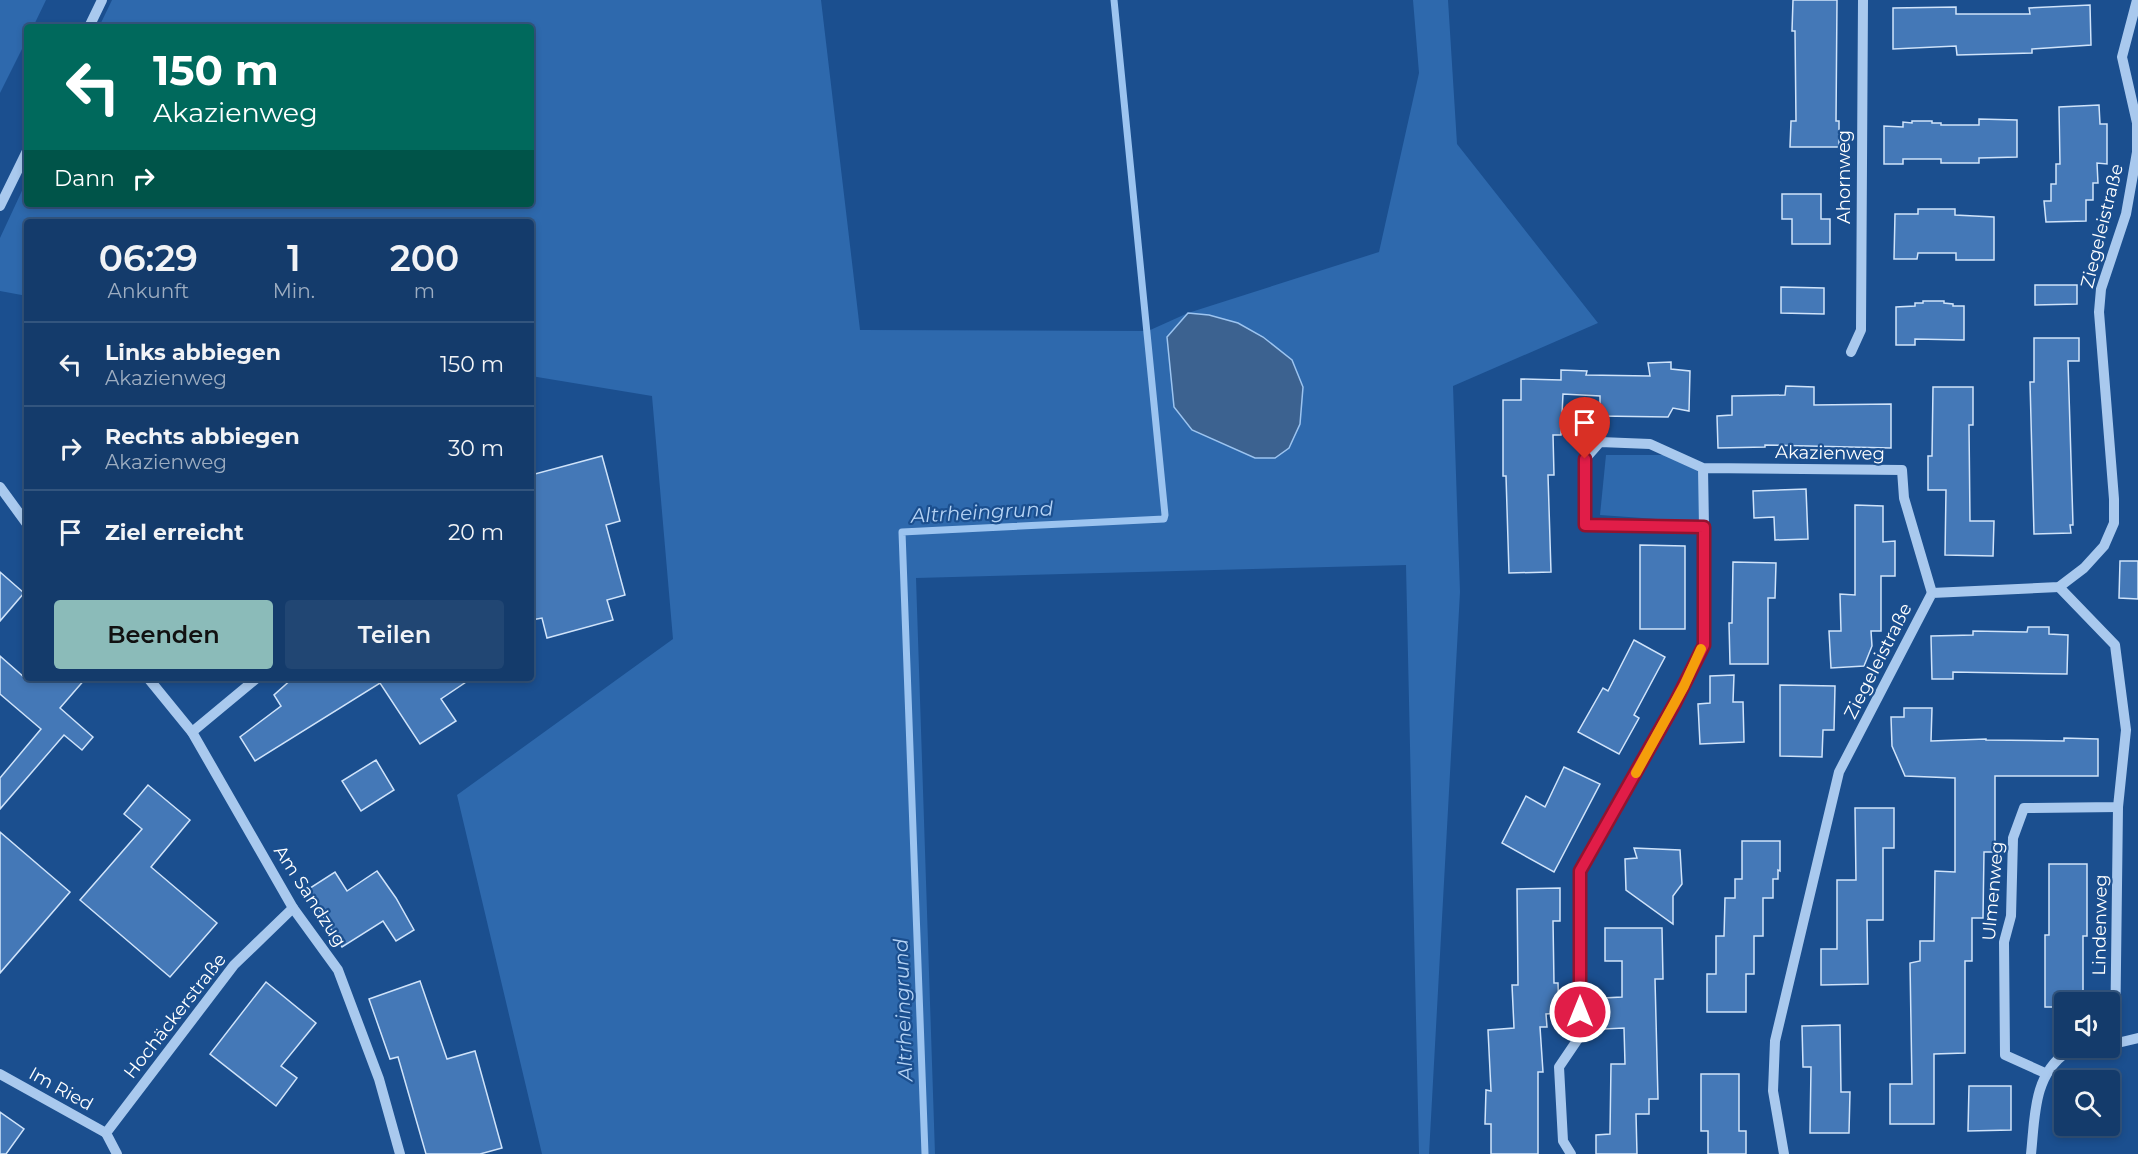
<!DOCTYPE html>
<html lang="de">
<head>
<meta charset="utf-8">
<style>
  :root { --surface:#143b6b; --page:#214673; --text:#f1f3f6; --muted:#9dadc1; --line:#33557e; --accent:#8bbbb9 }
  body { margin:0; font-family:Montserrat,sans-serif; background:var(--page); color:var(--text); height:100vh; display:flex; flex-direction:column; font-size:22px; white-space:nowrap }
  * { box-sizing:border-box; margin:0 }
  p { font-size:20px; color:var(--muted) }
  .icon { flex:none; width:33px; height:33px; fill:none; stroke:currentColor; stroke-width:2; stroke-linecap:round; stroke-linejoin:round }
  .map { position:relative; flex:1; overflow:hidden }
  .drawer { position:absolute; left:24px; top:219px; width:510px; height:462px; display:flex; flex-direction:column; background:var(--surface); border-radius:6px; box-shadow:0 3px 9px #0003,0 0 0 2px var(--line) }
  .drawer>* { flex:none }
  .top-card { position:absolute; left:24px; top:24px; width:510px; height:183px; border-radius:6px; box-shadow:0 3px 9px #0003,0 0 0 2px var(--line); background:#00695c; color:#fff; overflow:hidden }
  .fabs { position:absolute; left:2054px; top:992px; display:grid; gap:12px }
  .fabs a { display:grid; place-items:center; width:66px; height:66px; border-radius:6px; background:var(--surface); box-shadow:0 3px 9px #0003,0 0 0 2px var(--line); font-size:30px }
  .pin { position:absolute; display:grid; place-items:center; width:51px; height:51px; color:#fff; margin:-62px -26px; border-radius:50% 50% 50% 0; rotate:-45deg; box-shadow:0 0 6px #0007 }
  .pin .icon { rotate:45deg }
  .me { position:absolute; width:66px; margin:-33px; rotate:0deg; stroke-linejoin:round; filter:drop-shadow(0 0 4px #0008) }
  .turn { display:flex; align-items:center; gap:21px; height:126px; padding:0 30px; font-size:27px }
  .turn .icon { width:78px; height:78px; stroke-width:2.5 }
  .turn b { display:block; font-size:42px; line-height:51px }
  .then { display:flex; align-items:center; height:57px; padding:0 30px; background:#0003; gap:12px; font-size:22px }
  .eta { display:flex; justify-content:space-evenly; align-items:center; height:102px; text-align:center }
  .eta b { font-size:36px; font-weight:600; line-height:42px }
  .action { display:flex; gap:12px; margin-top:auto; padding:12px 30px }
  .action a { flex:1; height:69px; border-radius:6px; background:var(--accent); color:#111; font-size:24px; font-weight:600; line-height:69px; text-align:center }
  .action a+a { background:var(--page); color:var(--text) }
  ul { padding:0; list-style:none }
  li { display:flex; align-items:center; gap:18px; height:84px; padding:0 30px; border-top:2px solid var(--line) }
  li div { flex:1 }
  li b { display:block; font-size:22px }
  li em { font-style:normal }
  .map>svg:first-child { display:block }
  .green { fill:#2e69ad }
  .water { fill:#3c6290; stroke:#9cc4f0; stroke-width:1.5 }
  .lines { fill:none; stroke-linecap:round; stroke-linejoin:round }
  .stream { stroke:#9cc4f0; stroke-width:7 }
  .building { fill:#4478b7; stroke:#cfe3fa; stroke-width:1.5 }
  .minor { stroke:#a9c9ee; stroke-width:10 }
  .route-casing { stroke:#92132f; stroke-width:15 }
  .route { stroke:#e11d48; stroke-width:10 }
  .slow { stroke:#f59e0b; stroke-width:10 }
  .labels { text-anchor:middle; dominant-baseline:central; stroke-width:4.5; stroke-linejoin:round; paint-order:stroke }
  .street-label { font-size:18px; fill:#fff; stroke:#1b4f8f }
  .water-label { font-size:20px; font-style:italic; fill:#b5d3f5; stroke:#1b4f8f }
</style>
</head>
<body>
<div class="map">
<svg width="2138" height="1154" viewBox="0 0 2138 1154">
  <rect width="100%" height="100%" fill="#1b4f8f"/>
  <g class="green">
    <path d="M0,0H46L33,27H27V39L0,93Z"/>
    <path d="M112,0H821L860,330L1148,331L1188,313L1379,252L1419,73L1413,0H1448L1457,144L1598,323L1453,386L1460,592L1429,1154H1419L1406,565L916,578L935,1154H542L457,795L673,639L652,396L531,376V222H27V296L0,291V238L27,180V204H531V27H99Z"/>
    <path d="M1606,455H1664L1702,472L1699,522L1600,515Z"/>
  </g>
  <path class="water" d="M1188,313L1209,315L1238,323L1263,337L1292,360L1303,387L1300,424L1289,448L1275,458H1255L1192,430L1174,407L1167,337Z"/>
  <g class="lines">
    <path class="stream" d="M925,1154L902,532L1164,519L1165,515L1114,0"/>
  </g>
  <g class="building">
    <path d="M1793,0H1837L1836,121H1839V147H1790L1791,121H1796L1795,31H1792Z"/>
    <path d="M2090,5L2091,45L2032,49V53L1957,55L1956,46L1893,49V8L1956,7V14H2030L2029,8Z"/>
    <path d="M2099,105L2100,124H2107V164L2097,163L2098,183H2093V200H2086V221L2046,222L2044,201H2051V184H2056V164H2060L2059,107Z"/>
    <path d="M1979,119L2017,120V157L1979,158V163H1941V159H1903V164H1884V126L1903,127V122L1912,123V121H1932V123H1941V125H1979Z"/>
    <path d="M1782,194H1821V219H1830V244H1792V219H1782Z"/>
    <path d="M1918,209H1955V215L1994,217V260H1956V253H1918L1917,259H1894L1895,214H1918Z"/>
    <path d="M2035,285H2077V304L2035,305Z"/>
    <path d="M1781,287L1824,288V314L1781,313Z"/>
    <path d="M1923,301H1944V303L1953,304V306H1964V340L1915,339V345H1896V307L1915,306V303H1923Z"/>
    <path d="M2034,338H2079V361H2068L2073,525H2070L2071,533L2034,534L2030,382H2034Z"/>
    <path d="M1671,362V369L1690,371L1689,411L1673,408L1668,417L1600,416V396L1563,394L1561,435H1553L1554,475H1548L1551,572L1509,573L1506,476H1503V400H1521V379L1561,380V370L1587,371L1586,375L1650,376L1648,363Z"/>
    <path d="M1786,386L1814,387V405L1891,404V448L1765,445V447L1718,448L1717,416L1732,415V396L1785,395Z"/>
    <path d="M1933,387H1973V425H1969L1970,521H1994L1993,556L1945,555L1946,490H1928V456H1932Z"/>
    <path d="M602,456L620,521L606,525L625,595L607,600L613,620L547,638L542,618L531,620V475Z"/>
    <path d="M1806,489L1808,539L1775,540L1774,517L1754,518L1753,491Z"/>
    <path d="M1855,505L1883,506V542L1895,541V576H1881V631H1871L1872,646L1864,666L1831,668L1829,631H1841L1840,594L1855,595Z"/>
    <path d="M1640,545L1685,546V629H1640Z"/>
    <path d="M2120,561H2138V599L2119,598Z"/>
    <path d="M1733,562L1776,563L1775,598H1768V664H1730L1729,623H1732Z"/>
    <path d="M0,572L24,593L0,621Z"/>
    <path d="M2028,627H2049V634L2068,635L2067,674L1953,672V679H1932L1931,636L1973,635V631L2027,632Z"/>
    <path d="M1634,640L1665,657L1634,715L1639,718L1619,754L1578,732L1603,688L1608,691Z"/>
    <path d="M0,656L25,678H86L60,708L93,737L82,750L64,735L0,809V778L41,729L0,694Z"/>
    <path d="M1734,675L1733,702H1743L1744,742L1700,744L1698,704L1710,703V676Z"/>
    <path d="M293,678H472L441,699L456,721L420,744L380,683L255,761L240,737L281,706L274,695Z"/>
    <path d="M1780,685L1835,686L1834,730H1823L1822,757L1780,756Z"/>
    <path d="M1904,708H1932L1931,741L1986,739V740L2064,741V738L2098,739V776H1995V852H1984L1983,918H1972V961H1965V1053L1934,1054V1124H1890V1084H1912L1910,963L1920,961V941H1934L1935,871L1955,872V778L1905,776L1892,746L1891,717H1904Z"/>
    <path d="M376,760L394,790L361,811L342,781Z"/>
    <path d="M1564,767L1600,784L1554,872L1502,843L1526,796L1545,807Z"/>
    <path d="M148,785L190,820L151,867L217,923L170,977L80,900L142,829L124,814Z"/>
    <path d="M1855,808H1894V848H1883V920H1867L1868,984L1821,985V949H1837V880H1856Z"/>
    <path d="M0,832L70,892L0,973Z"/>
    <path d="M1742,841H1780V871L1778,870V879H1773V898H1763V936H1754V974H1746V1012H1707V974H1716V936H1724L1725,898H1735V879H1742Z"/>
    <path d="M1634,848L1680,850L1682,884L1673,896V924L1626,890L1625,859L1637,858Z"/>
    <path d="M2049,864H2087V936H2083V1002H2064V1007H2045V935H2049Z"/>
    <path d="M377,871L396,898L414,930L396,941L383,921L342,947L307,890L335,872L347,891Z"/>
    <path d="M1560,888V921H1553L1554,983H1558L1559,1013L1546,1014L1547,1027H1540L1543,1072H1538V1154H1491V1124H1485L1486,1090L1491,1091L1488,1030L1514,1028L1512,985H1518L1517,889Z"/>
    <path d="M1605,928H1662L1663,979H1655L1658,1099H1649V1114H1636L1637,1154H1596V1135L1610,1134L1611,1064H1625L1624,1028L1604,1029L1603,998L1622,997V961H1605Z"/>
    <path d="M420,981L447,1059L475,1051L502,1148L480,1154H426L398,1057L390,1059L369,999Z"/>
    <path d="M266,982L316,1023L281,1066L297,1078L276,1106L210,1054Z"/>
    <path d="M1840,1025L1841,1092H1850L1849,1133H1810L1811,1067H1803L1802,1026Z"/>
    <path d="M1701,1074H1739V1131H1746V1154H1708V1131H1701Z"/>
    <path d="M1969,1086H2011V1130L1968,1131Z"/>
    <path d="M0,1112L24,1129L6,1154H0Z"/>
  </g>
  <g class="lines">
    <g class="minor">
      <path d="M89,27L102,0"/>
      <path d="M0,206L27,151"/>
      <path d="M1851,352L1861,330L1863,0"/>
      <path d="M1703,468L1704,527L1585,525V459L1600,442L1650,444L1703,468L1902,470L1904,498L1932,593"/>
      <path d="M0,487L27,524"/>
      <path d="M148,678L192,732L293,908L338,970L379,1079L400,1154"/>
      <path d="M192,732L257,678"/>
      <path d="M2115,1044L2118,807"/>
      <path d="M2109,1045L2138,1038"/>
      <path d="M2045,1073L2005,1055L2004,942L2011,916L2013,838L2024,808L2118,807L2126,730L2115,645L2059,587"/>
      <path d="M0,1074L106,1133"/>
      <path d="M117,1154L106,1133L234,965L293,908"/>
      <path d="M1571,1154L1563,1141L1559,1067L1580,1036V871L1684,686L1704,645V527"/>
      <path d="M1784,1154L1773,1091L1775,1041L1839,772L1932,593L2059,587L2084,568L2104,546L2114,523V499L2099,312L2101,289L2126,214L2137,152V123L2122,57L2137,0"/>
      <path d="M2031,1154C2035,1117 2033,1075 2067,1052C2074,1048 2087,1048 2095,1047"/>
    </g>
  </g>
  <g class="lines">
    <defs>
      <path id="route" d="M1580,1012V871L1675,703L1704,645V527L1585,525V459"/>
    </defs>
    <use href="#route" class="route-casing"/>
    <use href="#route" class="route"/>
    <path class="slow" d="M1636,773L1684,686L1701,649"/>
  </g>
  <g class="labels">
    <g class="street-label">
      <text transform="translate(1844 177) rotate(-90)">Ahornweg</text>
      <text transform="translate(2102 226) rotate(-76)">Ziegeleistraße</text>
      <text transform="translate(1830 453) rotate(1)">Akazienweg</text>
      <text transform="translate(1878 661) rotate(-63)">Ziegeleistraße</text>
      <text transform="translate(1993 891) rotate(-85)">Ulmenweg</text>
      <text transform="translate(310 896) rotate(57)">Am Sandzug</text>
      <text transform="translate(2100 925) rotate(-89)">Lindenweg</text>
      <text transform="translate(175 1016) rotate(-52)">Hochäckerstraße</text>
      <text transform="translate(61 1089) rotate(29)">Im Ried</text>
    </g>
    <g class="water-label">
      <text transform="translate(982 512) rotate(-3)">Altrheingrund</text>
      <text transform="translate(903 1010) rotate(-92)">Altrheingrund</text>
    </g>
  </g>
</svg>
<div class="fabs">
<a><svg class="icon" aria-label="sound" viewBox="0 0 24 24"><path d="M4 9h4l5-4v14l-5-4H4zM17 9q2 3 0 6"/></svg></a>
<a><svg class="icon" aria-label="search" viewBox="0 0 24 24"><circle cx="10" cy="10" r="6"/><path d="M15 15l6 6"/></svg></a>
</div>
<div class="pin" style="left:1585px;top:459px;background:#d93025"><svg class="icon" aria-label="arrive" viewBox="0 0 24 24"><path d="M6 21V4h12l-3 4 3 4H6"/></svg></div>
<svg class="me" style="left:1580px;top:1012px" viewBox="-20 -20 40 40"><circle r="17" fill="#e11d48" stroke="#fff" stroke-width="3"/><path d="M0-11L8 9 0 5-8 9z" fill="#fff"/></svg>
<div class="top-card">
<div class="turn"><svg class="icon" aria-label="left" viewBox="0 0 24 24"><path d="M17 20v-9H6M10 6l-5 5 5 5"/></svg><div><b>150 m</b>Akazienweg</div></div>
<div class="then">Dann<svg class="icon" aria-label="right" viewBox="0 0 24 24"><path d="M7 20v-9h11M14 6l5 5-5 5"/></svg></div>
</div>
<section class="drawer">
<div class="eta">
<div><b>06:29</b><p>Ankunft</p></div>
<div><b>1</b><p>Min.</p></div>
<div><b>200</b><p>m</p></div>
</div>
<ul>
<li><svg class="icon" aria-label="left" viewBox="0 0 24 24"><path d="M17 20v-9H6M10 6l-5 5 5 5"/></svg><div><b>Links abbiegen</b><p>Akazienweg</p></div><em>150 m</em></li>
<li><svg class="icon" aria-label="right" viewBox="0 0 24 24"><path d="M7 20v-9h11M14 6l5 5-5 5"/></svg><div><b>Rechts abbiegen</b><p>Akazienweg</p></div><em>30 m</em></li>
<li><svg class="icon" aria-label="arrive" viewBox="0 0 24 24"><path d="M6 21V4h12l-3 4 3 4H6"/></svg><div><b>Ziel erreicht</b></div><em>20 m</em></li>
</ul>
<div class="action"><a>Beenden</a><a>Teilen</a></div>
</section>
</div>
</body>
</html>
